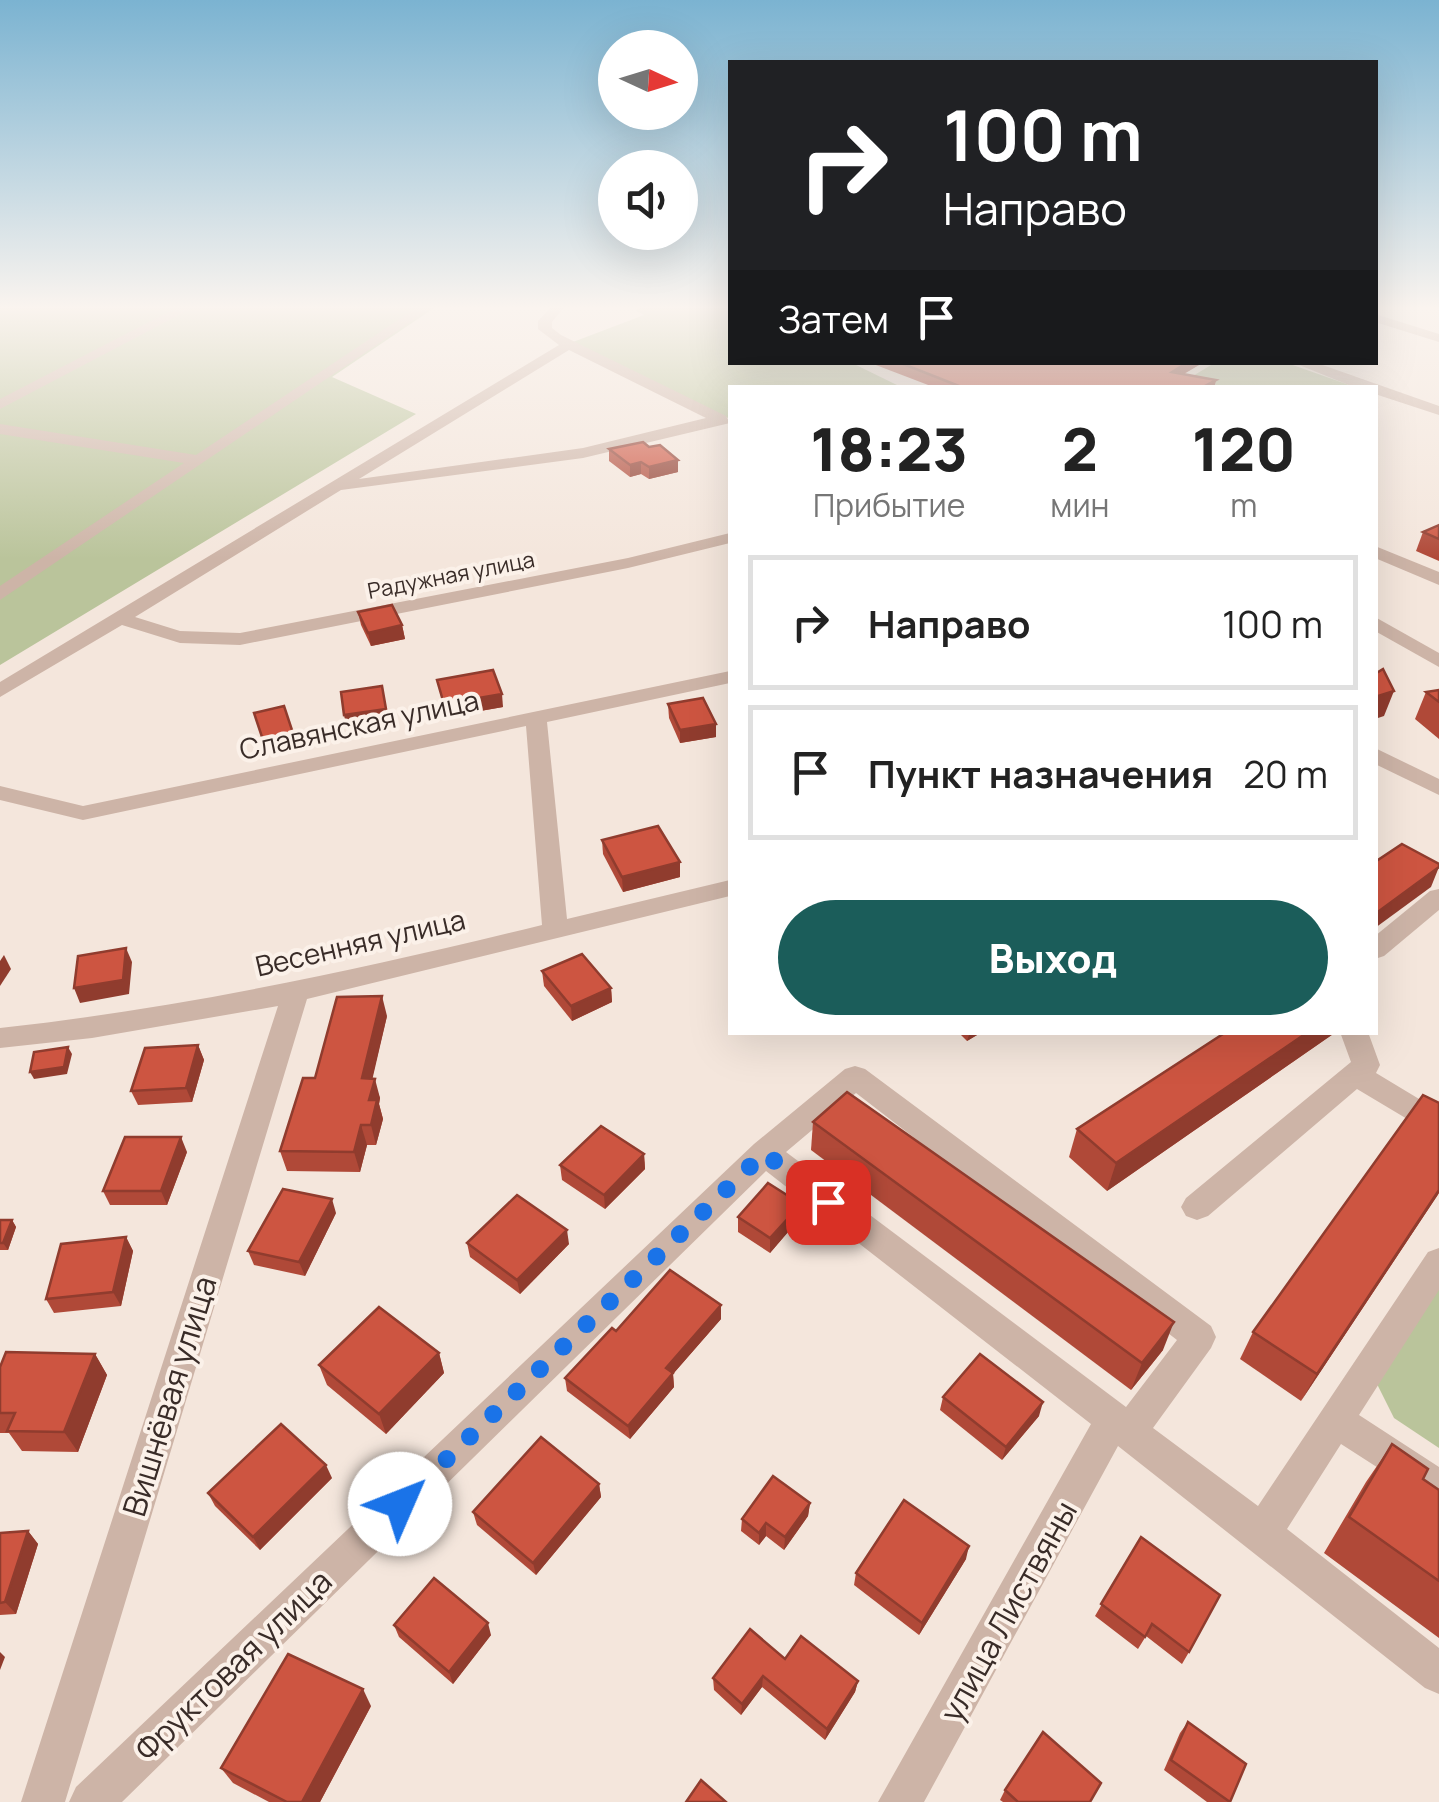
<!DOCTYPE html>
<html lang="ru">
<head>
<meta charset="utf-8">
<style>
  :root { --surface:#fff; --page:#f6f6f6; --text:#222; --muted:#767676; --line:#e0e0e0; --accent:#1b5d5a }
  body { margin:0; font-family:Manrope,sans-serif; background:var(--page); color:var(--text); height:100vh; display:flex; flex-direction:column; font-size:38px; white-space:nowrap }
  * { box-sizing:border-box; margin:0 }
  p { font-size:32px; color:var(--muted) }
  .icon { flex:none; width:55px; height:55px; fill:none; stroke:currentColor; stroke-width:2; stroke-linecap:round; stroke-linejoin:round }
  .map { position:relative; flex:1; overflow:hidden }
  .details { position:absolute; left:728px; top:385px; width:650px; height:650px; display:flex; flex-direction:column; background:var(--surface); border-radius:0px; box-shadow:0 10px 40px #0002 }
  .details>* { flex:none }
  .guide { position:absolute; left:728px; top:60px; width:650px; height:305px; border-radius:0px; box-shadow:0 10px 40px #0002; background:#202124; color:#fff; overflow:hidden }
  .needle { width:65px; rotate:94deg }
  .tools { position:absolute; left:598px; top:30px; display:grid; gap:20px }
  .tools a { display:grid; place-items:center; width:100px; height:100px; border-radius:50%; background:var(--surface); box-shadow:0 10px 40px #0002; font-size:50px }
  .pin { position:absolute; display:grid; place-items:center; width:85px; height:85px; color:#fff; margin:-42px; border-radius:20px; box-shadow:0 5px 15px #0006 }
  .me { position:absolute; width:110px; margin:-55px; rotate:46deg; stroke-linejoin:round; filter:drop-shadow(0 0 8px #0008) }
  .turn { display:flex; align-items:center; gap:35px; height:210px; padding:0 50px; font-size:45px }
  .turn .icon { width:130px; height:130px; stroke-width:2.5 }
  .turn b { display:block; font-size:70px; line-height:85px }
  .then { display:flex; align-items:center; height:95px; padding:0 50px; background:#0003; gap:20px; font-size:38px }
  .eta { display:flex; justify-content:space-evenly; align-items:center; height:170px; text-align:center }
  .eta b { font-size:60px; font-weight:800; line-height:70px }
  .primary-button { display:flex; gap:20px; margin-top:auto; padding:20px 50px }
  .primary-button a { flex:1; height:115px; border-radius:60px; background:var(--accent); color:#fff; font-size:40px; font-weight:800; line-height:115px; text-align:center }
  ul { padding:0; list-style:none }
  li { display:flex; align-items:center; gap:30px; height:135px; margin:0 20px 15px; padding:0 30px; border:5px solid var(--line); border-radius:0px }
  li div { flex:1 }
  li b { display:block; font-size:38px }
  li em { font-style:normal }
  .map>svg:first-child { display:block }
  .green { fill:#bac49b }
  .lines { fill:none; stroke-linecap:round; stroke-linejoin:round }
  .minor { fill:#cdb4a7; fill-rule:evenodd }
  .wall { fill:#b04938 }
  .shaded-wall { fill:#903c2e }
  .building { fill:#cd5541; stroke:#903c2e; stroke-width:2.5 }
  .route { stroke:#1a73e8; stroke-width:18; stroke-dasharray:0 32.4 }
  .labels { text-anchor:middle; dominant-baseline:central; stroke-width:8; stroke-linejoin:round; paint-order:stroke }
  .far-street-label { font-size:22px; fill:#392c28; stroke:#fbf1e9 }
  .street-label { font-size:28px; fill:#392c28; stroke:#fbf1e9 }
  .near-street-label { font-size:32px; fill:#392c28; stroke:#fbf1e9 }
</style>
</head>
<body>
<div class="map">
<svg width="1439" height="1802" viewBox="0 0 1439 1802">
  <rect width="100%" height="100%" fill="#f4e6dc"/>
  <g class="green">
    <path d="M0,306H437L332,377L416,414L0,665Z"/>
    <path d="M647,306H730V362L852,363L901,387L730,388V419L573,342L644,315L635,310Z"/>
    <path d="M1216,362L1287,363L1355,387L1173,388Z"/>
    <path d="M1439,1284V1448L1394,1418L1377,1384Z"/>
  </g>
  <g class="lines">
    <g class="minor">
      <path d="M180,306H196L0,409V399Z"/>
      <path d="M419,306H434L0,600V586L184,463L0,434V424L196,455Z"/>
      <path d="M552,306H565L552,322V328L561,335L726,416L730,423L583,458L341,490L135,617L180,631L240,633L628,558L730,533V543L628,568L240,645L180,643L122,625L0,697V682L559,345L538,329V321ZM569,350L706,418L583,448L359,479Z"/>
      <path d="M1375,314L1439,334V342L1375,322Z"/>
      <path d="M1292,362H1314L1439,406V415L1375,394V388H1356Z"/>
      <path d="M1375,546L1439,572V585L1375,558Z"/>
      <path d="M1375,617L1439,653V667L1375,631Z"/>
      <path d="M730,671V683L547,722L567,919L730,880V896L307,999L65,1802H21L278,1006L92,1038L0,1048V1028C184,1008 362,969 542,925L526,726L83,820L0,800V786L83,806Z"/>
      <path d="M1375,748L1439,779V795L1375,764Z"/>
      <path d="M1439,889V910L1384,956L1375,959V936L1430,891Z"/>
      <path d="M1340,1032H1368L1380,1065L1376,1073L1439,1111V1138L1357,1089L1208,1216L1197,1220L1186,1216L1181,1207L1186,1198L1351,1062Z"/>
      <path d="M855,1066L865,1069L1211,1326L1216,1337L1211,1348L1153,1428L1258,1506L1428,1252L1439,1248V1290L1359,1415L1439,1467V1507L1341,1444L1287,1529L1439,1648V1694L1425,1688L1118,1446L924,1802H878L1091,1424L766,1171L122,1802H69L76,1787L754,1144L845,1069ZM856,1093L1177,1340L1126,1407L786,1152Z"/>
    </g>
  </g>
  <g class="wall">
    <path d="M868,362H1204L1184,374L1216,380L1214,388H936Z"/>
    <path d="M649,447L678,460V472L649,479L641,474L630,477L609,461V449Z"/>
    <path d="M1439,525V561L1416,551L1423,532Z"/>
    <path d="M358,612L402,625L405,639L371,646L361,625Z"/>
    <path d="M437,680L503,707L446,717Z"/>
    <path d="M1439,690V739L1415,719L1426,692Z"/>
    <path d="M668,704L716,724V737L680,743L669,718Z"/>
    <path d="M602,840L680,862V877L623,892L603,854Z"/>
    <path d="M542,971L611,988L612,1002L572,1021L544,986Z"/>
    <path d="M387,1016L372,1078L380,1098L379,1104L383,1119L376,1145H367L360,1172L287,1171L280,1151L315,1078Z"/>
    <path d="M958,1032H982L967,1041Z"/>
    <path d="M1226,1032H1336L1107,1191L1069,1157L1077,1129Z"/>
    <path d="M198,1045L204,1060L192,1102L138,1105L131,1091Z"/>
    <path d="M813,1122L1163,1350L1131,1390L811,1150Z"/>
    <path d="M187,1152L167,1205H110L103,1191Z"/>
    <path d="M644,1154L645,1169L605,1209L562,1180L560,1165Z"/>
    <path d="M1439,1193L1301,1401L1240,1359L1253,1332Z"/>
    <path d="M336,1213L305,1276L254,1265L248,1251Z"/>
    <path d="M738,1217L800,1218L770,1253L738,1232Z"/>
    <path d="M0,1220H12L16,1227L8,1250H0Z"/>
    <path d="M126,1237L133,1251L121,1306L54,1313L46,1299Z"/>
    <path d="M467,1243L569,1244L520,1294L470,1257Z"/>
    <path d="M721,1319L673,1374L674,1387L630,1439L567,1391L565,1378L616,1331Z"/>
    <path d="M439,1353L444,1373L386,1434L327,1385L319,1365Z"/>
    <path d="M95,1354L107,1375L78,1452L22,1451L9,1433H0V1367Z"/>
    <path d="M943,1397L1039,1416L1002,1460L940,1410Z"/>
    <path d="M1392,1444L1423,1479L1439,1490V1638L1324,1553L1366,1482Z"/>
    <path d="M332,1478L260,1550L215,1506L208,1493Z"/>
    <path d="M599,1484L601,1497L536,1575L477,1525L473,1512Z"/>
    <path d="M810,1503L808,1516L784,1550L766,1536L759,1545L741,1531L742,1519Z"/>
    <path d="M28,1531L38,1544L16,1614L0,1615V1533Z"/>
    <path d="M1141,1537L1189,1652L1182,1664L1146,1636L1138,1649L1095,1616Z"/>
    <path d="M966,1559L919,1635L854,1585L856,1573Z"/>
    <path d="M394,1625L491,1635L453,1684L399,1637Z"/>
    <path d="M785,1659L858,1681L855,1692L825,1740L762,1687L741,1715L714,1690L713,1678Z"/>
    <path d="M371,1706L320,1802H269L233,1783L221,1768Z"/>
    <path d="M1188,1722L1229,1802H1207L1164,1770L1180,1733Z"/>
    <path d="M1005,1790L1090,1802H1003L1000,1800Z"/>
  </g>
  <g class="shaded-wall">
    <path d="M1188,362H1204L1169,382L1172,372Z"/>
    <path d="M1216,380L1214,388H1201Z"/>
    <path d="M678,460V472L649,479V467Z"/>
    <path d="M641,462V474L630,477V465Z"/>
    <path d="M402,625L405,639L371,646L368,633Z"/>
    <path d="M1394,691L1384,716L1375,719V697Z"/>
    <path d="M502,694L503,707L446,717L444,704Z"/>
    <path d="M386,709L389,722L347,729L344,715Z"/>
    <path d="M716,724V737L680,743V730Z"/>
    <path d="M293,733L297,747L267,754L263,740Z"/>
    <path d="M680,862V877L623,892L622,877Z"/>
    <path d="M1439,867L1431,887L1375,928V914Z"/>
    <path d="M126,948L132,962L129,994L80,1003L74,988Z"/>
    <path d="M4,955L11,969L0,986V961Z"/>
    <path d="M611,988L612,1002L572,1021L571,1006Z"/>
    <path d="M382,996L387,1016L368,1098L362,1078Z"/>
    <path d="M970,1032H982L967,1041Z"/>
    <path d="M1308,1032H1336L1107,1191L1116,1163Z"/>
    <path d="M198,1045L204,1060L192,1102L186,1088Z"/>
    <path d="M68,1047L72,1054L67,1074L34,1079L30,1072Z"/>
    <path d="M375,1079L380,1098L379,1104L383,1119L376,1145L371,1125L369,1100Z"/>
    <path d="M361,1125L367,1145L360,1172L354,1152Z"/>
    <path d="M181,1137L187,1152L167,1205L161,1191Z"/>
    <path d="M644,1154L645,1169L605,1209L604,1195Z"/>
    <path d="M1439,1190V1193L1301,1401L1317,1374Z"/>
    <path d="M332,1199L336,1213L305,1276L299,1262Z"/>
    <path d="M801,1204L800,1218L770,1253V1238Z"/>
    <path d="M12,1220L16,1227L8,1250L3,1243Z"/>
    <path d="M567,1230L569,1244L520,1294L517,1280Z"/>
    <path d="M126,1237L133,1251L121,1306L113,1292Z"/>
    <path d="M721,1305V1319L673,1374L674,1387L630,1439L628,1426L666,1368Z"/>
    <path d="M1174,1322L1163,1350L1131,1390L1142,1363Z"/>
    <path d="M439,1353L444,1373L386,1434L379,1414Z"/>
    <path d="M95,1354L107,1375L78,1452L64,1432Z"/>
    <path d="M1043,1402L1039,1416L1002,1460L1006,1447Z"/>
    <path d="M326,1465L332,1478L260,1550L253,1537Z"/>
    <path d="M599,1484L601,1497L536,1575L533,1563Z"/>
    <path d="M810,1503L808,1516L784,1550L785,1537Z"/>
    <path d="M766,1523V1536L759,1545V1533Z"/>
    <path d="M28,1531L38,1544L16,1614L5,1602Z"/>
    <path d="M969,1546L966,1559L919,1635L922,1623Z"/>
    <path d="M488,1623L491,1635L453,1684L449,1672Z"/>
    <path d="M0,1652L5,1657L0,1670Z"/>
    <path d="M763,1676L762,1687L741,1715L742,1704Z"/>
    <path d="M858,1681L855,1692L825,1740L827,1729Z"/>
    <path d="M363,1689L371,1706L320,1802H302Z"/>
  </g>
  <g class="building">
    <path d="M898,362H1188L1172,372L1216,380L1201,388H964Z"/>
    <path d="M643,442L649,447L660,445L678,460L649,467L641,462L630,465L609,449Z"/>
    <path d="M1439,525V539L1423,532Z"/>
    <path d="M392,605L402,625L368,633L358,612Z"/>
    <path d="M1383,669L1394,691L1375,697V674Z"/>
    <path d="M493,670L502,694L444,704L437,680Z"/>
    <path d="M382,686L386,709L344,715L341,692Z"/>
    <path d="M1439,690V702L1426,692Z"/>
    <path d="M703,698L716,724L680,730L668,704Z"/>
    <path d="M284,706L293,733L263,740L254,713Z"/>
    <path d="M658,826L680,862L622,877L602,840Z"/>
    <path d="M1402,844L1439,864V867L1375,914V862Z"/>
    <path d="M126,948L123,980L74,988L78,956Z"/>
    <path d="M582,954L611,988L571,1006L542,971Z"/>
    <path d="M382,996L362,1078L375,1079L369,1100H377L371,1125H361L354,1152L280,1151L303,1078H315L337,997Z"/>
    <path d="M1226,1032H1308L1116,1163L1077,1129Z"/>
    <path d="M198,1045L186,1088L131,1091L145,1048Z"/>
    <path d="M68,1047L64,1067L30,1072L34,1052Z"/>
    <path d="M847,1092L1174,1322L1142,1363L813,1122Z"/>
    <path d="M1423,1095L1439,1103V1190L1317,1374L1253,1332Z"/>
    <path d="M601,1126L644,1154L604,1195L560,1165Z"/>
    <path d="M125,1137H181L161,1191H103Z"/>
    <path d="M768,1183L801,1204L770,1238L738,1217Z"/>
    <path d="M283,1189L332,1199L299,1262L248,1251Z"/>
    <path d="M517,1195L567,1230L517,1280L467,1243Z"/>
    <path d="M0,1220H12L3,1243H0Z"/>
    <path d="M126,1237L113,1292L46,1299L61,1244Z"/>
    <path d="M670,1270L721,1305L666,1368L673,1373L628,1426L565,1378L612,1328L616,1331Z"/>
    <path d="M379,1307L439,1353L379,1414L319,1365Z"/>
    <path d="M6,1352L95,1354L64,1432L7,1431L15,1413H0V1367Z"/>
    <path d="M980,1354L1043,1402L1006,1447L943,1397Z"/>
    <path d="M281,1424L326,1465L253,1537L208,1493Z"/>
    <path d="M541,1437L599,1484L533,1563L473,1512Z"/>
    <path d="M1392,1444L1428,1469L1423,1479L1439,1490V1581L1349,1517Z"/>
    <path d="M773,1476L810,1503L785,1537L766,1523L759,1533L742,1519Z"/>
    <path d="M904,1500L969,1546L922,1623L856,1573Z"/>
    <path d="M28,1531L5,1602L0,1603V1533Z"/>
    <path d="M1141,1537L1220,1595L1189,1652L1152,1624L1145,1637L1101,1604Z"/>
    <path d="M434,1578L488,1623L449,1672L394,1625Z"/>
    <path d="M750,1629L785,1659L801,1636L858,1681L827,1729L763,1676L742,1704L713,1678Z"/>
    <path d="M288,1654L363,1689L302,1802H287L221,1768Z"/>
    <path d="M1188,1722L1246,1764L1230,1802L1171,1760Z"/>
    <path d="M1043,1732L1101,1783L1090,1802H1018L1005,1790Z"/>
    <path d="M701,1780L726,1802H686Z"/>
  </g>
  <linearGradient id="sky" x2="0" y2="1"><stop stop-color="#7bb3d1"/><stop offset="0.55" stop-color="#faf4ef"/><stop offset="1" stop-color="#faf4ef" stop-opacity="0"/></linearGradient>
  <rect width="1439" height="559" fill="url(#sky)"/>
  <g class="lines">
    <path class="route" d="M400,1504L764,1153L828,1202"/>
  </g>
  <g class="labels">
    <g class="far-street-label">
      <text transform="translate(451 575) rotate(-11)">Радужная улица</text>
    </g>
    <g class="street-label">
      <text transform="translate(359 724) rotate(-12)">Славянская улица</text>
      <text transform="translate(360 942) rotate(-13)">Весенняя улица</text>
    </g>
    <g class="near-street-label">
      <text transform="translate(169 1396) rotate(-73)">Вишнёвая улица</text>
      <text transform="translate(1008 1611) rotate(-61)">улица Листвяны</text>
      <text transform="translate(233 1665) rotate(-44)">Фруктовая улица</text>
    </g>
  </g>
</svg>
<div class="tools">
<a><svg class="needle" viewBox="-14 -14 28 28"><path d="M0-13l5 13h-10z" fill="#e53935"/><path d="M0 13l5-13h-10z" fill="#767676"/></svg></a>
<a><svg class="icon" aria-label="sound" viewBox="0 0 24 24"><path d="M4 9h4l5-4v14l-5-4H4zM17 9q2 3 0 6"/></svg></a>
</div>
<div class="pin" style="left:828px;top:1202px;background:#d93025"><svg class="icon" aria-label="arrive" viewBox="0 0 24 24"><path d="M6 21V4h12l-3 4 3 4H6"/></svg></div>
<svg class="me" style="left:400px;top:1504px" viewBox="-20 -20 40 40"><circle r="19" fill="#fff"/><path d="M0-13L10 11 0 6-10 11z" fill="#1a73e8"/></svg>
<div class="guide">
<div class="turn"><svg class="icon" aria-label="right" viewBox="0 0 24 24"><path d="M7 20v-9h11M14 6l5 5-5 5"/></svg><div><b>100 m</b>Направо</div></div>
<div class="then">Затем<svg class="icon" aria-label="arrive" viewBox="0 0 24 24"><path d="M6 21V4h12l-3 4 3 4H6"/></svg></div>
</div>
<section class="details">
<div class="eta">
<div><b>18:23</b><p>Прибытие</p></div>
<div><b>2</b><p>мин</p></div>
<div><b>120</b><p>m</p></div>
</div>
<ul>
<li><svg class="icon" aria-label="right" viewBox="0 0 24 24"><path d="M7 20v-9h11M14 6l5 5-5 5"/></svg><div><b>Направо</b></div><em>100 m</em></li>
<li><svg class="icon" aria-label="arrive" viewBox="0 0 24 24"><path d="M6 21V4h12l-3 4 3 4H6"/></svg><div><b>Пункт назначения</b></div><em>20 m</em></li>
</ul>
<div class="primary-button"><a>Выход</a></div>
</section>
</div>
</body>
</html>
